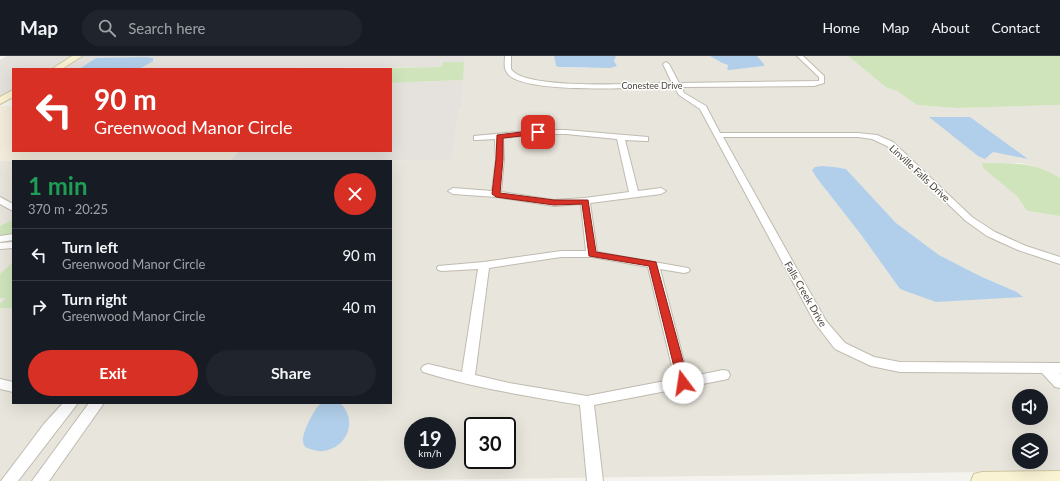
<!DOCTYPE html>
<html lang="en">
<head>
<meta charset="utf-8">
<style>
  :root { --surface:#171b24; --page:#20242c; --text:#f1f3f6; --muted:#9ea1a6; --line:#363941; --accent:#d93025 }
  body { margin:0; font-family:Lato,sans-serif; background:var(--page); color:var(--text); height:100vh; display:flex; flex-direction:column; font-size:15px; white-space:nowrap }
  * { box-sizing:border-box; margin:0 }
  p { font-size:13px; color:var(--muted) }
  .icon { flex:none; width:22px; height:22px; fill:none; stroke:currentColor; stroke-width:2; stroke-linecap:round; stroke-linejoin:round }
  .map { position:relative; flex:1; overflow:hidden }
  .panel { position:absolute; left:12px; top:104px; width:380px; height:244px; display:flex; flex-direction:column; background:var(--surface); border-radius:0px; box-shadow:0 4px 16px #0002 }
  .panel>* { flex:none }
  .hud { position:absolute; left:12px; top:12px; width:380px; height:84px; border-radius:0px; box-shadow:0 4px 16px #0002; background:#d93025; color:#fff; overflow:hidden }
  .buttons { position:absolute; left:1012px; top:333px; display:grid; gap:8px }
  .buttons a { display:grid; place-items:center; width:36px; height:36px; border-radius:50%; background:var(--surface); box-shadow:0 4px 16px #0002; font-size:20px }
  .speed { position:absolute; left:404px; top:361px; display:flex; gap:8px; font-size:20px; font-weight:700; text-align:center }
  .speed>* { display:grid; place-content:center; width:52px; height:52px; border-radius:50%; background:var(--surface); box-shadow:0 4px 16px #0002; line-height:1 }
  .speed small { font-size:10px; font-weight:400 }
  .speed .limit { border:2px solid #111; border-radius:6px; background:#fff; color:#111 }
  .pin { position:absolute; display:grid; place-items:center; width:34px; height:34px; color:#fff; margin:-17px; border-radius:8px; box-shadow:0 2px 6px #0006 }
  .me { position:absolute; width:44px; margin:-22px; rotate:346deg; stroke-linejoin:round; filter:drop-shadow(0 0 3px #0008) }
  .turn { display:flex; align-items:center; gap:14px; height:84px; padding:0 16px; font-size:18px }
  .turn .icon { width:52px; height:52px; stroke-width:2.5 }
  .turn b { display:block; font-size:28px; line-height:34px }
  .round { display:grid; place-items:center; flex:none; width:42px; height:42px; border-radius:21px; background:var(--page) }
  .headline { display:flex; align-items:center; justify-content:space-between; height:68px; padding:0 16px }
  h1 { font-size:24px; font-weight:700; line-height:30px; color:#1e9e55 }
  .primary-button { display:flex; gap:8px; margin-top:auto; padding:8px 16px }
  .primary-button a { flex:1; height:46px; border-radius:24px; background:var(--accent); color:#fff; font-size:16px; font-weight:700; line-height:46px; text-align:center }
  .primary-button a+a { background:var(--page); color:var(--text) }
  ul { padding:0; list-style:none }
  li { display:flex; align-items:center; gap:12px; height:52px; padding:0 16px; border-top:1px solid var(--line) }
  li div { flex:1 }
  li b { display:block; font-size:15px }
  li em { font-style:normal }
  header { display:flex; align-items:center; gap:24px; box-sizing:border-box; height:56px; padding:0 20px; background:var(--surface); border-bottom:1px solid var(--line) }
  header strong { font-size:19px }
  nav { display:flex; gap:22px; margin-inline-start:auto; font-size:14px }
  .search { width:280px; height:36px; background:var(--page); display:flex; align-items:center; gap:10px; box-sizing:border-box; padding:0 14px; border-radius:22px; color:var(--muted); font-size:15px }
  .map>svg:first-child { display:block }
  .residential { fill:#e8e5dc; fill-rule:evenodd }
  .commercial { fill:#f3ebdb }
  .industrial { fill:#e5e2de }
  .green { fill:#cfe4bb }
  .water { fill:#b1cfea }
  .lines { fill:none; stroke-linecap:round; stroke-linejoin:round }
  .street-casing { stroke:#c0bbb0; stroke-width:2 }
  .secondary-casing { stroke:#cfc6a2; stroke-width:2 }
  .street { fill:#fff; fill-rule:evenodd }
  .secondary { fill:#f9f2d3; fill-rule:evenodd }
  .route { fill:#d93025; stroke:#8d1f18 }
  .labels { text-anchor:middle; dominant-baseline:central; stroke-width:3; stroke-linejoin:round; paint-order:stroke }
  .far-street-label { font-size:9px; fill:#49443b; stroke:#fff }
  .street-label { font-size:10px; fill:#49443b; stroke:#fff }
</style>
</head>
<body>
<header>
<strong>Map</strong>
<div class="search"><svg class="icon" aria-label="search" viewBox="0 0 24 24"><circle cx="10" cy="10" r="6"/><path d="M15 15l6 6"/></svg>Search here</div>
<nav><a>Home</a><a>Map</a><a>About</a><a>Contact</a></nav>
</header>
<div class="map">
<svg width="1060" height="425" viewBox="0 0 1060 425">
  <rect width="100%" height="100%" fill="#f5f3ed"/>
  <path class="residential" d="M464,0H554L556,10L559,11L585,12L617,10L614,5L616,0H710L722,7L728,9L727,13L764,10V8L757,0H848L887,32L897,35L917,49L957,52L1060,49V122L1044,114L1021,107H983L1017,140L1027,155L1060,160V415L355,425H0V105L450,104L459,53H461ZM970,61L1012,99L993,96L985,103ZM13,105H391V347H13ZM823,110L835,111L846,113L896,167L939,199L982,221L1017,236L1022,240L900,233L862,180L816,121L812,114ZM1019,340H1041V362H1019ZM413,370H447V404H413ZM473,370H507V404H473ZM1019,384H1041V406H1019Z"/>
  <path class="commercial" d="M0,50H13V95H239L231,104L0,105Z"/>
  <g class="industrial">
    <path d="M7,0H75L52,13H13V35L0,42V4Z"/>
    <path d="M82,0H464V6H443L441,11L120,13L141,12L145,1L80,12L110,13H59Z"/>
    <path d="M463,24L461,53H459L451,104H231L239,95H391V27Z"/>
  </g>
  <g class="green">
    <path d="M848,0H1060V49L957,52L917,49L897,35L887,32Z"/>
    <path d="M443,6H464L463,24L391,27V13H304L441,11Z"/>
    <path d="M982,107C1010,107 1036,106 1060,122V160L1027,155L1017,140L983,112Z"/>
    <path d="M13,164V178L0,180V170Z"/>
    <path d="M13,206V252H0V248L6,242H0V218Z"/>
  </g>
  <g class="water">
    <path d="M554,0H616L614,5L617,10L610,12L559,11L556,10Z"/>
    <path d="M710,0H757L764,8V10L729,14L727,13L728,9L722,7Z"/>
    <path d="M145,1L153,2V5L141,12L79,13L96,2Z"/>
    <path d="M929,61H970L1028,103L993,96L985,103L978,100Z"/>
    <path d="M823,110L835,111L846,113L896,167L939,199L982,221L1017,236L1023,241L936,246L900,233L862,180L816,121L812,114L815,111Z"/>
    <path d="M321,347L341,348C358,365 347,392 323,395C317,396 311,393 305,391C304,389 303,387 303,385C302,376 315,352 321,347Z"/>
  </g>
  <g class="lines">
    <defs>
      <g id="street">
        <path d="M505,0H511V13C524,35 645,27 672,27L663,8L666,6L669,8L679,27L819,25V21L797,0H803L824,20V27L814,30L681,31L684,37L706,50L720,77H858L877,79L893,86L972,161L995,176L1026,190L1060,201V208L1018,194L987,180L966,165L887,90L872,83L858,81H723L826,265L845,287L874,301L900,306L1060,307V317H1059L1060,318V332L1055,331L1042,317L900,316L871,310L835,293L815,267L700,53L679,39L674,31C644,31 525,39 508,18C503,12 505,6 505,0Z"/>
        <path d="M538,74H566L648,81V85H645L625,84L638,135L661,132L666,135L661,138L590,147L597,196L688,212L690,214L688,216L684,217L660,213L688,321L723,314L728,315L730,319L728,323L723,324L594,349L603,425H587L580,349C528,340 474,332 423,316L421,313L423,310L428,308L462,316L478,213L442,215L438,214L437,212L438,210L484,206L561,195H586L581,148L554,150L496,141L453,138L448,135L453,132L492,135L496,103L495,83L477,84H474V80ZM538,78H566L617,83L629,136L585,142L554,144L501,136L504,103L503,82ZM561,201H592L648,211L675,323L587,340L509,327L475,319L489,212Z"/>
        <path d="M0,141L13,148V155L0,148Z"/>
        <path d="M13,178V184L0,186V180Z"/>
        <path d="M13,186V192L0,193V187Z"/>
        <path d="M0,323L13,326V336L0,333Z"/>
        <path d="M63,347H78L18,425H1L44,368Z"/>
        <path d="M89,347H104L49,425H32Z"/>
      </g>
      <g id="secondary">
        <path d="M72,0H82L62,13H52Z"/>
        <path d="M13,34V41L0,48V41Z"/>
        <path d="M1060,415V425H971L974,418L982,416Z"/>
      </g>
    </defs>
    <use href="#street" class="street-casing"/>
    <use href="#secondary" class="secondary-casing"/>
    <use href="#street" class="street"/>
    <use href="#secondary" class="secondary"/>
  </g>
  <path class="route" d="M538,74L541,76L540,78L503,82V103L500,137L554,144H588L596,196L656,206L689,327L687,330L683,331L679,330L678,327L649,210L589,200L582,148L554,149L496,141L492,138L496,103L497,79Z"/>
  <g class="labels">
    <g class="far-street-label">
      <text x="652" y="29">Conestee Drive</text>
    </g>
    <g class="street-label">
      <text transform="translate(920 117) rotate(43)">Linville Falls Drive</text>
      <text transform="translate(806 238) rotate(60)">Falls Creek Drive</text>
    </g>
  </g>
</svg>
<div class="buttons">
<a><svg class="icon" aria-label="sound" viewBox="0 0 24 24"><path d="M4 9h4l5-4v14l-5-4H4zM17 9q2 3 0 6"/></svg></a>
<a><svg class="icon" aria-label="layers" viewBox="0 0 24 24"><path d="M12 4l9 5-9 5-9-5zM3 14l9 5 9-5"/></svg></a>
</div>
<div class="speed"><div>19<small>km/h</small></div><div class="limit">30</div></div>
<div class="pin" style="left:538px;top:76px;background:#d93025"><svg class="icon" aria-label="arrive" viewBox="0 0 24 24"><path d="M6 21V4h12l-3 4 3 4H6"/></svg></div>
<svg class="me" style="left:683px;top:327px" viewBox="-20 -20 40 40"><circle r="19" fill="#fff"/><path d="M0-13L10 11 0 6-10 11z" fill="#d93025"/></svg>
<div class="hud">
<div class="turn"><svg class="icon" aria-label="left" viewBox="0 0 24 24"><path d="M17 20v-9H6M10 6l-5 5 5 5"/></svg><div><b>90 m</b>Greenwood Manor Circle</div></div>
</div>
<section class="panel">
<div class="headline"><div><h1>1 min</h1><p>370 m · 20:25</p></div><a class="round" style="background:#d93025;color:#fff"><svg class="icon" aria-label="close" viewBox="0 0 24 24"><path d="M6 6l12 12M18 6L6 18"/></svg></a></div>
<ul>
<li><svg class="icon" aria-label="left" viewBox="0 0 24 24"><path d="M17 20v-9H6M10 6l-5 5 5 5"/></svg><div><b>Turn left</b><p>Greenwood Manor Circle</p></div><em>90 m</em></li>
<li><svg class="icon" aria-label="right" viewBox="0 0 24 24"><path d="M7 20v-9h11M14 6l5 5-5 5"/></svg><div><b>Turn right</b><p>Greenwood Manor Circle</p></div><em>40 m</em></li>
</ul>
<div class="primary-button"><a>Exit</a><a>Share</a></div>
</section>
</div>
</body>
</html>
